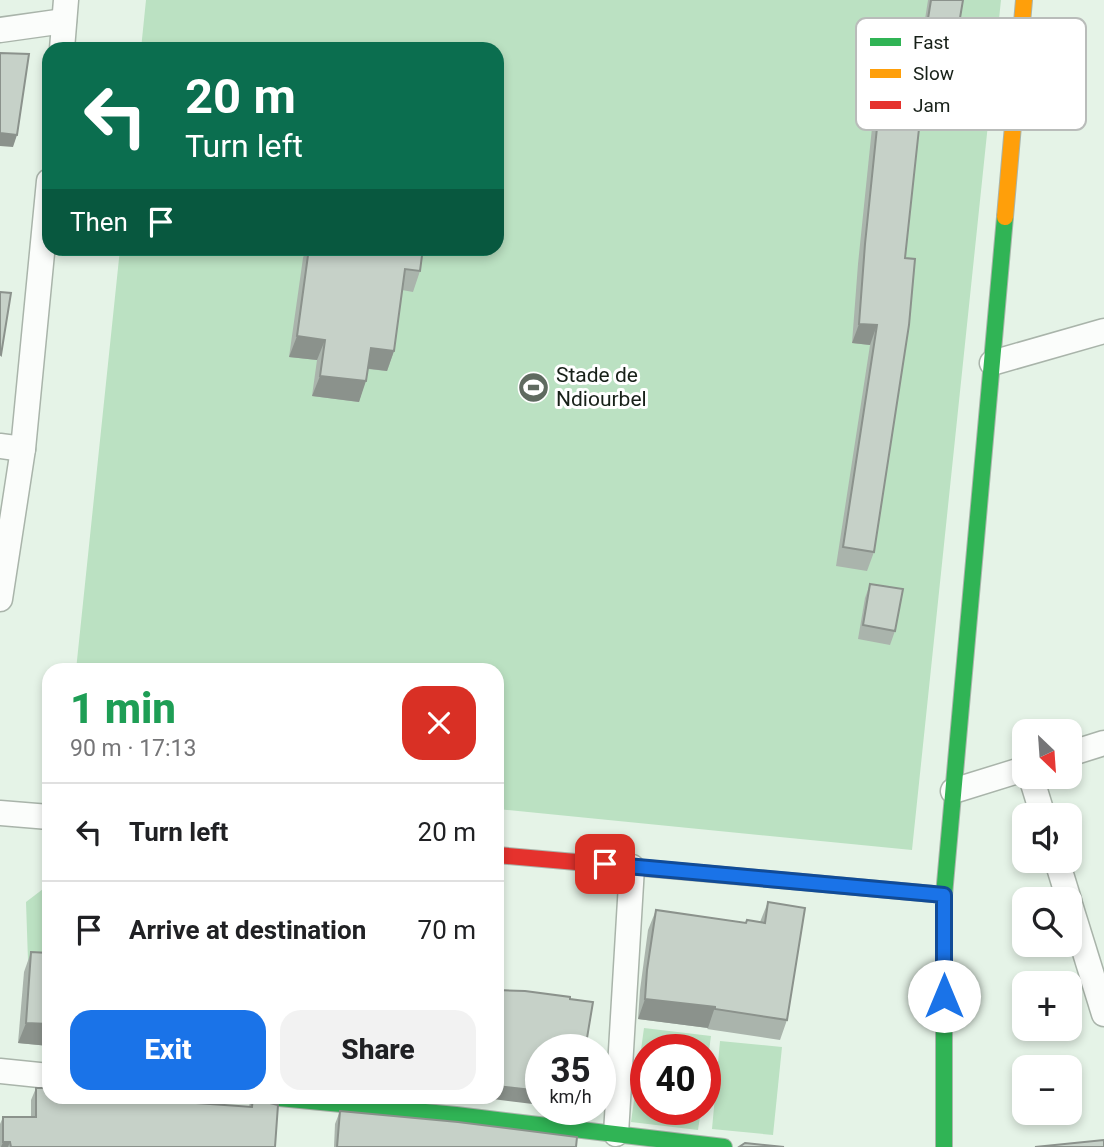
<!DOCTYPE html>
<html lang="en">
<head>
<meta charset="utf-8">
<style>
  :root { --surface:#fff; --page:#f2f2f2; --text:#202124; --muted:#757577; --line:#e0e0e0; --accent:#1a73e8 }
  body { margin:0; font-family:Roboto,sans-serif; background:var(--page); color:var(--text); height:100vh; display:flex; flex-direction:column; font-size:26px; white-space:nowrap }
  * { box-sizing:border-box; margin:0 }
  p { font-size:23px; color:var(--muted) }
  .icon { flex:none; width:38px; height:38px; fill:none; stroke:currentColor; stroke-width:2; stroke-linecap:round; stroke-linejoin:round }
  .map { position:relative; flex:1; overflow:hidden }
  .panel { position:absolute; left:42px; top:663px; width:462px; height:441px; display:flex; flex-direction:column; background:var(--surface); border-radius:21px; box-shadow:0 4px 10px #0003 }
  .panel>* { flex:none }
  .hud { position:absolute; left:42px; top:42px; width:462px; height:214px; border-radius:21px; box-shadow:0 4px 10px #0003; background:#0b6e4f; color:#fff; overflow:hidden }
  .needle { width:46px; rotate:155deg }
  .tools { position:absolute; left:1012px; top:719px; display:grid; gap:14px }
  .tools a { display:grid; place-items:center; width:70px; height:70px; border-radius:14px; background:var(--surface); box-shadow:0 4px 10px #0003; font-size:35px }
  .speed { position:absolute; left:525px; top:1034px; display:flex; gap:14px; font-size:35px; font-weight:700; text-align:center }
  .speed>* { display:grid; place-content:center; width:91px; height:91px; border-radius:50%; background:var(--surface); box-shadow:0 4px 10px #0003; line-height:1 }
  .speed small { font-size:18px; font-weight:400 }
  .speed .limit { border:10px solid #d22; background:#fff; color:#111 }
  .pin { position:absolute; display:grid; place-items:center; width:60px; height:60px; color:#fff; margin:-30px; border-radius:14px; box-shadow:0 4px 10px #0006 }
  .me { position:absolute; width:77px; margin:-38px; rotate:0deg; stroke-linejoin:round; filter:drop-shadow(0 0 5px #0008) }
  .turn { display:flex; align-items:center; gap:24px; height:147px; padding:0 28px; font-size:32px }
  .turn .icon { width:91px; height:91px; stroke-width:2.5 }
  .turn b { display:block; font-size:49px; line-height:60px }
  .then { display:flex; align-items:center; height:66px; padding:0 28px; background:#0003; gap:14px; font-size:26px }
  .round { display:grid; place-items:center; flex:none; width:74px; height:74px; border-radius:21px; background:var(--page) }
  .headline { display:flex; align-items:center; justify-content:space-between; height:119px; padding:0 28px }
  h1 { font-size:42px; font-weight:800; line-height:52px; color:#1e9e55 }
  .cta { display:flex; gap:14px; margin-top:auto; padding:14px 28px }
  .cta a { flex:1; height:80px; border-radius:21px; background:var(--accent); color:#fff; font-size:28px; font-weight:800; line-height:80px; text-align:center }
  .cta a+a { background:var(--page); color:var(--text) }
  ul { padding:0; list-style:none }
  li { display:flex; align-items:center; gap:21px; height:98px; padding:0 28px; border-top:2px solid var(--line) }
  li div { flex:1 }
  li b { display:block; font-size:26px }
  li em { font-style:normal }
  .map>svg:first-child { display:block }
  .green { fill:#bbe1c2 }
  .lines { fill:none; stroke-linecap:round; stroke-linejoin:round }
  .street-casing { stroke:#a9b4aa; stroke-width:27 }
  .fast-casing { stroke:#a9b4aa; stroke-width:18 }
  .slow-casing { stroke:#a9b4aa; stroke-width:18 }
  .jam-casing { stroke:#a9b4aa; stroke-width:18 }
  .street { stroke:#fbfdfb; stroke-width:24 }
  .fast { stroke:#30b455; stroke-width:16 }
  .slow { stroke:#ff9f0a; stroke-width:16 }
  .jam { stroke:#e5322d; stroke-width:16 }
  .wall { fill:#aab4ac }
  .shaded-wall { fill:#8b928c }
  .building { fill:#c6d1c8; stroke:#8b928c; stroke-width:2 }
  .route-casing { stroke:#114b97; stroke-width:18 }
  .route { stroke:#1a73e8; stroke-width:12 }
  .labels { text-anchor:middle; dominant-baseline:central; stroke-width:6; stroke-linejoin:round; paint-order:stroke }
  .poi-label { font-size:21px; fill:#172018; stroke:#fff; text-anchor:start }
  .key { fill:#fff; stroke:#b9bcba; stroke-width:2 }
  .key-label { font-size:19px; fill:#172018 }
</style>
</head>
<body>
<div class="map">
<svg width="1104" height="1147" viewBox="0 0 1104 1147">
  <rect width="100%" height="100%" fill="#e5f3e7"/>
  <g class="green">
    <path d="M146,0H1001L912,850L497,809V670H76L120,249L497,248V49H141Z"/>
    <path d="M49,868V961H28L26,902L43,889Z"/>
    <path d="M644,1028L711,1036L705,1080V1050H646V1110H701L698,1130L631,1122Z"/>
    <path d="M720,1041L782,1047L773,1135L712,1129Z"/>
  </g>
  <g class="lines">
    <defs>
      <g id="street">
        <path d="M0,30L64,21"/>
        <path d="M62,49L66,0"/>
        <path d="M992,363L1104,331"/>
        <path d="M0,446L23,449"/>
        <path d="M0,599L23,449L49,181"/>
        <path d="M1069,754L1104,743"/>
        <path d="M1031,777L1043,816"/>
        <path d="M953,791L1024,769"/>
        <path d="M0,813L49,817"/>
        <path d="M1057,861L1069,900"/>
        <path d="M1069,901L1104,1014"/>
        <path d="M0,1071L49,1076"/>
        <path d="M616,1134L632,867"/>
      </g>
      <g id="fast">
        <path d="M269,1097L456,1115L724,1147"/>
        <path d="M944,1147V895L1005,217"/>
      </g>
      <g id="slow">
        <path d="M1005,217L1024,0"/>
        <path d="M802,882L944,895"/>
      </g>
      <path id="jam" d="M497,855L802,882"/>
    </defs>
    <use href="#street" class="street-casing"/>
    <use href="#fast" class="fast-casing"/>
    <use href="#slow" class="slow-casing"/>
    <use href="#jam" class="jam-casing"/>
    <use href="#street" class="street"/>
    <use href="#fast" class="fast"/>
    <use href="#slow" class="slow"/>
    <use href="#jam" class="jam"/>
  </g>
  <g class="wall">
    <path d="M928,0H963L952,50L921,45Z"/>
    <path d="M884,60L874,552L867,571L836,566L870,345L852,343L858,264L877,79Z"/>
    <path d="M306,248H423L420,271L413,292L402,290L394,351L387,371L368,369L359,402L312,396L317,360L289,357L303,258Z"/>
    <path d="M870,584L895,631L890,645L858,639L865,598Z"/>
    <path d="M768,902L787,1020L780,1040L707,1029L708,1028L638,1019L640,990L648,930L656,910L746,923L760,922Z"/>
    <path d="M31,952L49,1046L18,1043L24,972Z"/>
    <path d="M36,1088L166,1098L197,1103L249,1107L251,1097H259L275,1147H0V1124L3,1117H31V1100Z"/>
    <path d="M340,1111L576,1147H334L335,1124Z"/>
  </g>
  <g class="shaded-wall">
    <path d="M926,31L957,36L952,50L921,45Z"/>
    <path d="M0,133L17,135L13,147L0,146Z"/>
    <path d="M859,324L877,325L870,345L852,343Z"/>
    <path d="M297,336L325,340L317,360L289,357Z"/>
    <path d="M371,348L394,351L387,371L363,368Z"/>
    <path d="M320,376L366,381L359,402L312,396Z"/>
    <path d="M645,999L715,1007L708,1028L638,1019Z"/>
    <path d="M26,1023L49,1024V1046L18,1043Z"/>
    <path d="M497,1086L541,1091V1105L477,1097H497Z"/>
    <path d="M3,1142H10L8,1147H1Z"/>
  </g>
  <g class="building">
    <path d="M931,0H963L957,36L926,31Z"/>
    <path d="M0,53L29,54L17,135L0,133Z"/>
    <path d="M884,60L926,64L905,258L915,259L909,325L874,552L843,547L877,325L859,324L865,244Z"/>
    <path d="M309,248H423L420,271L405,269L394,351L371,348L366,381L320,376L325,340L297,336Z"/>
    <path d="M0,292L11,293L1,355L0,354Z"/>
    <path d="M870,584L903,589L895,631L863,625Z"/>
    <path d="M768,902L805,908L787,1020L715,1009V1007L645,999L647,970L656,910L746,923L747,920L765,923Z"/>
    <path d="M31,952L49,953V1024L26,1023Z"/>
    <path d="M497,990L525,991L570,997V999L593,1002L585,1050H541V1091L497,1086Z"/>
    <path d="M36,1088H49V1097H166V1098L197,1099V1103L252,1107L253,1097H259L262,1101L278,1105L275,1147H11L10,1142H3V1117H36Z"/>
    <path d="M340,1111L458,1122L577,1137L576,1147H337Z"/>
    <path d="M1104,1140V1147H1035Z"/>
    <path d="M745,1143L784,1147H739Z"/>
  </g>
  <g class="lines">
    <defs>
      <path id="route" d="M605,864L944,895V996"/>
    </defs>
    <use href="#route" class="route-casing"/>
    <use href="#route" class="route"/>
  </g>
  <defs>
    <symbol id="stadium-disc" viewBox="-11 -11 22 22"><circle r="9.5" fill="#5f6a60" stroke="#fff"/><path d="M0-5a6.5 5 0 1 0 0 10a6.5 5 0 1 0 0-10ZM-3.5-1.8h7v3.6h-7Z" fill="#fff"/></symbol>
  </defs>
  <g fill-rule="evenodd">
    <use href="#stadium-disc" x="516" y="370" width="35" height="35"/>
  </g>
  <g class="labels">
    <g class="poi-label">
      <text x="556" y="375">Stade de<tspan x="556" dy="24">Ndiourbel</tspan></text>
    </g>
  </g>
  <rect x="856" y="18" width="230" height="112" rx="10" class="key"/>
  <rect x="870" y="38" width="31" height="8" fill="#30b455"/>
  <rect x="870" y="69" width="31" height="9" fill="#ff9f0a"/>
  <rect x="870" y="101" width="31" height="8" fill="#e5322d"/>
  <g class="key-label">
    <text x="913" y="49">Fast</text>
    <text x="913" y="80">Slow</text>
    <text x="913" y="112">Jam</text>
  </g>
</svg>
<div class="tools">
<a><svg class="needle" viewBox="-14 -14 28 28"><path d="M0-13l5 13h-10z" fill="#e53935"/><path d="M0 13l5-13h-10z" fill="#757577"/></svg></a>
<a><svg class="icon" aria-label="sound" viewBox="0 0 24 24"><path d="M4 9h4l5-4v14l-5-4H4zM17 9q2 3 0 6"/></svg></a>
<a><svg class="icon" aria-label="search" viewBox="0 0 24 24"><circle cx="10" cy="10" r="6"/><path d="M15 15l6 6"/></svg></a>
<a>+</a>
<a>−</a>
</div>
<div class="speed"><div>35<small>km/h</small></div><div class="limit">40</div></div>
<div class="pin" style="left:605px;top:864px;background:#d93025"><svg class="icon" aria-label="arrive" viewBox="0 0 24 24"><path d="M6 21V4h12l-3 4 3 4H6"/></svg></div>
<svg class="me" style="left:944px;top:996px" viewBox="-20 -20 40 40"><circle r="19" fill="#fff"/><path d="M0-13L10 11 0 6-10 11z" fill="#1a73e8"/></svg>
<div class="hud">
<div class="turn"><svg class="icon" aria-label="left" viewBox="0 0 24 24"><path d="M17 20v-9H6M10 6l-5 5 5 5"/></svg><div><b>20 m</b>Turn left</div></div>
<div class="then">Then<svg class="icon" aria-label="arrive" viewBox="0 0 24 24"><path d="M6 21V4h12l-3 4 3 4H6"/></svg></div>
</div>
<section class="panel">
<div class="headline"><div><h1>1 min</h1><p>90 m · 17:13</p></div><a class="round" style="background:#d93025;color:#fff"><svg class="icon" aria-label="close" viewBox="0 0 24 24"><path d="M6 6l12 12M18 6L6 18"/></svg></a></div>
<ul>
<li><svg class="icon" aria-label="left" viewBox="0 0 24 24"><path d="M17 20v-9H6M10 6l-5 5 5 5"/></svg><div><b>Turn left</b></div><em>20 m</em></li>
<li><svg class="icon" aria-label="arrive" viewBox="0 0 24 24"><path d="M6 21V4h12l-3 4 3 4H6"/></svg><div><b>Arrive at destination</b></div><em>70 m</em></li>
</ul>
<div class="cta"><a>Exit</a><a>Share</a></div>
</section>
</div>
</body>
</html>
